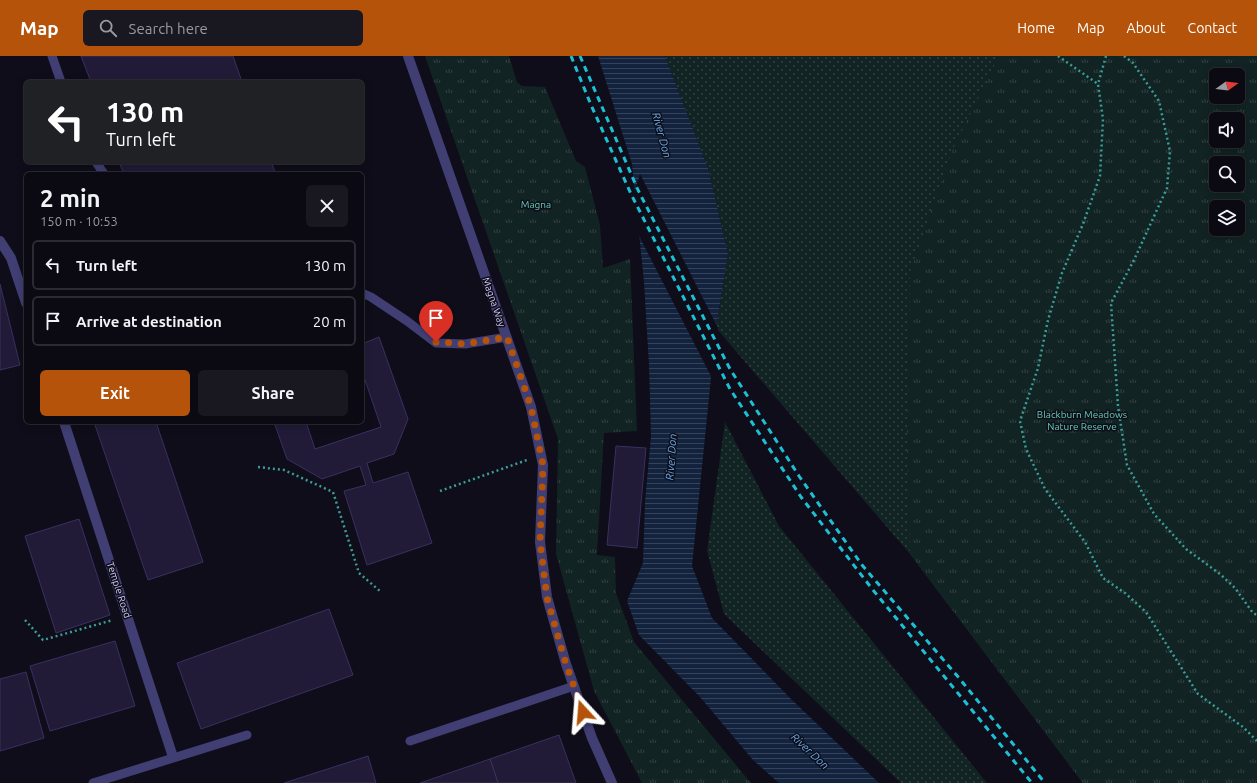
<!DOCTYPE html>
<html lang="en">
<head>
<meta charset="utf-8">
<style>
  :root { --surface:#0b0a13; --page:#191821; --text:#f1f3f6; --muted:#9a9aa0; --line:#2b2b33; --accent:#b45309 }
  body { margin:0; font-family:Ubuntu,sans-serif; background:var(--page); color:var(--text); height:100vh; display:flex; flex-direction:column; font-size:15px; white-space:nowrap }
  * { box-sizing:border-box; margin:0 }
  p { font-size:13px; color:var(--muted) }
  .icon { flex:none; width:22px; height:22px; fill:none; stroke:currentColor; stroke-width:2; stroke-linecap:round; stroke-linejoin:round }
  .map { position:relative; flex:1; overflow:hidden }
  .details { position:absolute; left:24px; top:116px; width:340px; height:252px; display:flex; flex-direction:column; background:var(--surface); border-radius:6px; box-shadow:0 2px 10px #0003,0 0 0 1px var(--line) }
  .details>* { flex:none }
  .guide { position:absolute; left:24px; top:24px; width:340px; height:84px; border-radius:6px; box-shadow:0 2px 10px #0003,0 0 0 1px var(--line); background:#202124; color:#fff; overflow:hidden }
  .needle { width:26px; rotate:75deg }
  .fabs { position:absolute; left:1209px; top:12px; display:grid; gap:8px }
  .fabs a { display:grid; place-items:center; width:36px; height:36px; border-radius:6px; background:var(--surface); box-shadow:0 2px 10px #0003,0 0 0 1px var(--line); font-size:20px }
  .pin { position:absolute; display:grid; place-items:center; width:34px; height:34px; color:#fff; margin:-41px -17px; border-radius:50% 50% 50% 0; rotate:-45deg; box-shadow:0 0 4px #0007 }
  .pin .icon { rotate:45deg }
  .me { position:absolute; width:44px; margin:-22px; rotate:341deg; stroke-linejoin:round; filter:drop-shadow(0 0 3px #0008) }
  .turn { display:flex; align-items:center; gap:14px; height:84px; padding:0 16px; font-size:18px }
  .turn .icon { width:52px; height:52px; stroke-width:2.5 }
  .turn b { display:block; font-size:28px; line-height:34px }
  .round { display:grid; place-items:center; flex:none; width:42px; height:42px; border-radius:6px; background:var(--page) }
  .headline { display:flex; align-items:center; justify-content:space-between; height:68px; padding:0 16px }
  h1 { font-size:24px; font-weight:700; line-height:30px }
  .primary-button { display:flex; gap:8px; margin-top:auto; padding:8px 16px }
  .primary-button a { flex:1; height:46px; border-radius:6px; background:var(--accent); color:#fff; font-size:16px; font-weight:700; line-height:46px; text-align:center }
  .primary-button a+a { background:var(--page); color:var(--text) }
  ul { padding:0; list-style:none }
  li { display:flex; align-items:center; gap:12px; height:50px; margin:0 8px 6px; padding:0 8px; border:2px solid var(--line); border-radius:6px }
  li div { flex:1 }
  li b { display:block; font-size:15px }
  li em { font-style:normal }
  header { display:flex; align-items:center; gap:24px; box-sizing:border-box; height:56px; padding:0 20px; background:var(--accent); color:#fff }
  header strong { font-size:19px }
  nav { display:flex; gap:22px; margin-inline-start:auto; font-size:14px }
  .search { width:280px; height:36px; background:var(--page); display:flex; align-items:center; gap:10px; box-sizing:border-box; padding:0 14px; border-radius:6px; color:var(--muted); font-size:15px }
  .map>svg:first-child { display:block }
  .grass { fill:url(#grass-dots) }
  .park { fill:url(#park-tufts); fill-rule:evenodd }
  .water { fill:url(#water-rules) }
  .pier { fill:#0f0d19 }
  .building { fill:#211b38; stroke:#3a3061 }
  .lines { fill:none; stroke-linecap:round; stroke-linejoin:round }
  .path { stroke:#3b9d98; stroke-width:2.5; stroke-dasharray:2 3; stroke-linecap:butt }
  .service { stroke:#403e73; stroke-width:9 }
  .minor { stroke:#403e73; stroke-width:10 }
  .rail { stroke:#1cc0d4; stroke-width:3; stroke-dasharray:6 5; stroke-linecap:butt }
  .route { stroke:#b45309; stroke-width:7; stroke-dasharray:0 12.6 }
  .labels { text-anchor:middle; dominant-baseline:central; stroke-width:3; stroke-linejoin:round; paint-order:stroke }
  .park-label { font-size:10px; fill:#63cdb4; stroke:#0f0d19 }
  .street-label { font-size:10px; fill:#d1ccf8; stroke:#0f0d19 }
  .water-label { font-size:11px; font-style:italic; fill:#67adeb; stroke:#0f0d19 }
</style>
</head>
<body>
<header>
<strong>Map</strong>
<div class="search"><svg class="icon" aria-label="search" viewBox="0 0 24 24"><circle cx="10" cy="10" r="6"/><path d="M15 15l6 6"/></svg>Search here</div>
<nav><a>Home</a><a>Map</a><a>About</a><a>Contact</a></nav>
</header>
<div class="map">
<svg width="1257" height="727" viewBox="0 0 1257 727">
  <defs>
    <pattern id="grass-dots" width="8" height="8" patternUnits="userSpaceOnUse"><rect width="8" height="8" fill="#112322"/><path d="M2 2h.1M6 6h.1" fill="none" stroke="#334243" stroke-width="1.8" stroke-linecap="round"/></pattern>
    <pattern id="park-tufts" width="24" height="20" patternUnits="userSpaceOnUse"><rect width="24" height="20" fill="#112322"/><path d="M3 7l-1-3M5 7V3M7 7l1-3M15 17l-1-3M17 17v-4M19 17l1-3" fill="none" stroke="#334243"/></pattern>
    <pattern id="water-rules" width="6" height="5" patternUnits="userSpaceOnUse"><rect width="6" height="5" fill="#13233d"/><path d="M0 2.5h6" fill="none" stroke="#34425a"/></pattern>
  </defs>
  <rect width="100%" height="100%" fill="#0f0d19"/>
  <g class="grass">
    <path d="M665,0H1153L1257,727H1083L910,498L716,272L728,198L708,112Z"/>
    <path d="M725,366L779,470L987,727H901L724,558L707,495Z"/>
  </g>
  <g class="park">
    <path d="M425,0H509L517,26L522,30L545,31L576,105L585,111L600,169L603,212L630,203L637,375L604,377L597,499L615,501L616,537L634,586L751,727H642L594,635L556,498L558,383Z"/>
    <path d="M999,0H1257V727H1083L910,498L907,389L910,216L952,95ZM1216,19H1238V41H1216ZM1216,63H1238V85H1216ZM1216,107H1238V129H1216ZM1216,151H1238V173H1216Z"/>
  </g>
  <path class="water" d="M598,0H665L708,112L728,198L716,272L692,510L712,562L792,644L879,727H779L753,704L700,641L639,579L627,545L643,507L645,446L651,380L649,309L644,226L632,108Z"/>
  <path class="pier" d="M640,118L718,272L713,324L636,174L633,141Z"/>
  <g class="building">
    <path d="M81,0H233L242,26H91Z"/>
    <path d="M119,106H271L276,118H124Z"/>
    <path d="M0,228L20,309L0,314Z"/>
    <path d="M379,281L408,363L394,398L367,407L373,427L408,416L432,487L367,509L344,435L366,429L360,410L322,423L287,403L274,366H306L315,393L381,371L362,315V288Z"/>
    <path d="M94,366H156L203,506L148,524Z"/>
    <path d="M616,390L646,392L637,492L607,489Z"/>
    <path d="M79,463L110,559L56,577L25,480Z"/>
    <path d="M329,553L353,619L201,673L177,607Z"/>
    <path d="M115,585L135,650L50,675L30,610Z"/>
    <path d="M26,616L44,682L0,695V623Z"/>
    <path d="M559,679L576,727H498L490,703Z"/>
    <path d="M368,700L376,727H284Z"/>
    <path d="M490,703L498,727H420Z"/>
  </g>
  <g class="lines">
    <g class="path">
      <path d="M1058,0L1098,28"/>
      <path d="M1106,0L1098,28L1103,63L1100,120L1083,168L1062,217L1048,264L1038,312L1020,365L1026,393L1045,433L1085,486L1103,522L1125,537L1146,556L1198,638L1243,671L1257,685"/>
      <path d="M1124,0L1133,7L1159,45L1170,95L1167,132L1134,204L1111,247L1118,350L1127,409L1154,458L1186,493L1220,518L1235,532L1253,557L1257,559"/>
      <path d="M258,411L284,414L333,436L359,517L381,536"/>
      <path d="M440,435L527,404"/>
      <path d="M25,564L43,584L113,564"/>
    </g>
    <g class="service">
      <path d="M52,0L61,26"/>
      <path d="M96,106L104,118"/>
      <path d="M362,237L371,241L407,265L436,287L465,288L507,281"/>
      <path d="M410,685L574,630"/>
      <path d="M93,727L247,679"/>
    </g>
    <g class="minor">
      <path d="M408,0L531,351L543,409L540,486L547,541L566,608L592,682L612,727"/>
      <path d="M0,185L11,202L26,247"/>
      <path d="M64,366L173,701"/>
    </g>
    <g class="rail">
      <path d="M571,0L591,49L631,138L730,333L801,441L873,534L1032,727"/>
      <path d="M580,0L638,134L730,313L799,420L862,509L959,622L1045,727"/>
    </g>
  </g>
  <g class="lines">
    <path class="route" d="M436,286L465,288L507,281L531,351L543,409L540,486L547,542L566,608L583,656"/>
  </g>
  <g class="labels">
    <g class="park-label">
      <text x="536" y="148">Magna</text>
      <text x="1082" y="358">Blackburn Meadows<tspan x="1082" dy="12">Nature Reserve</tspan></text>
    </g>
    <g class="street-label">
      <text transform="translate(494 246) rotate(71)">Magna Way</text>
      <text transform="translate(119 534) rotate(72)">Temple Road</text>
    </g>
    <g class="water-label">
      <text transform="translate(662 79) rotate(75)">River Don</text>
      <text transform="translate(671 401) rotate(-86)">River Don</text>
      <text transform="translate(810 695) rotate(43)">River Don</text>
    </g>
  </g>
</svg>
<div class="fabs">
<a><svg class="needle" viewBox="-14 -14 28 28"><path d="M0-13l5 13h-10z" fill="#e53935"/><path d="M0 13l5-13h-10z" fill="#9a9aa0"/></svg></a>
<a><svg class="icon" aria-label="sound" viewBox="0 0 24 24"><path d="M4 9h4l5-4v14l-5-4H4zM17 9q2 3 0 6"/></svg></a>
<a><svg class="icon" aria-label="search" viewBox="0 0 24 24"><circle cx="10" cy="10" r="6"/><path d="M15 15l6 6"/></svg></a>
<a><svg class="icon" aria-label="layers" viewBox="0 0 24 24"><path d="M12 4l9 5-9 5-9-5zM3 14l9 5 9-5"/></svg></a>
</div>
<div class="pin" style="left:436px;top:286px;background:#d93025"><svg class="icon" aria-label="arrive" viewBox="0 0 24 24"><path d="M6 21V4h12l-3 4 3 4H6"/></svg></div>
<svg class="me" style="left:583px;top:656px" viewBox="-20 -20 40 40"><path d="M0-17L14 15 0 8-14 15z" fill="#b45309" stroke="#fff" stroke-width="4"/></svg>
<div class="guide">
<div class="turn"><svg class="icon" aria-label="left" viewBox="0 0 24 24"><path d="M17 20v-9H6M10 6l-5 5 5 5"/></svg><div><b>130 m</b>Turn left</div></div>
</div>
<section class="details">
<div class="headline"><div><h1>2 min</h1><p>150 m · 10:53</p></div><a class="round"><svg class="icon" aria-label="close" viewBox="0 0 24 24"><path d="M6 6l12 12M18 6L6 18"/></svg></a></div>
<ul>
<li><svg class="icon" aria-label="left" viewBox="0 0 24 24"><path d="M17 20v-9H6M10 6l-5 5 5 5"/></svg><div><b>Turn left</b></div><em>130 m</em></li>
<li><svg class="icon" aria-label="arrive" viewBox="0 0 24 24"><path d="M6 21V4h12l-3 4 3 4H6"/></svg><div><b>Arrive at destination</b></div><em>20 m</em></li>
</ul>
<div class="primary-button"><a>Exit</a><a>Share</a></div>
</section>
</div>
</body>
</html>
